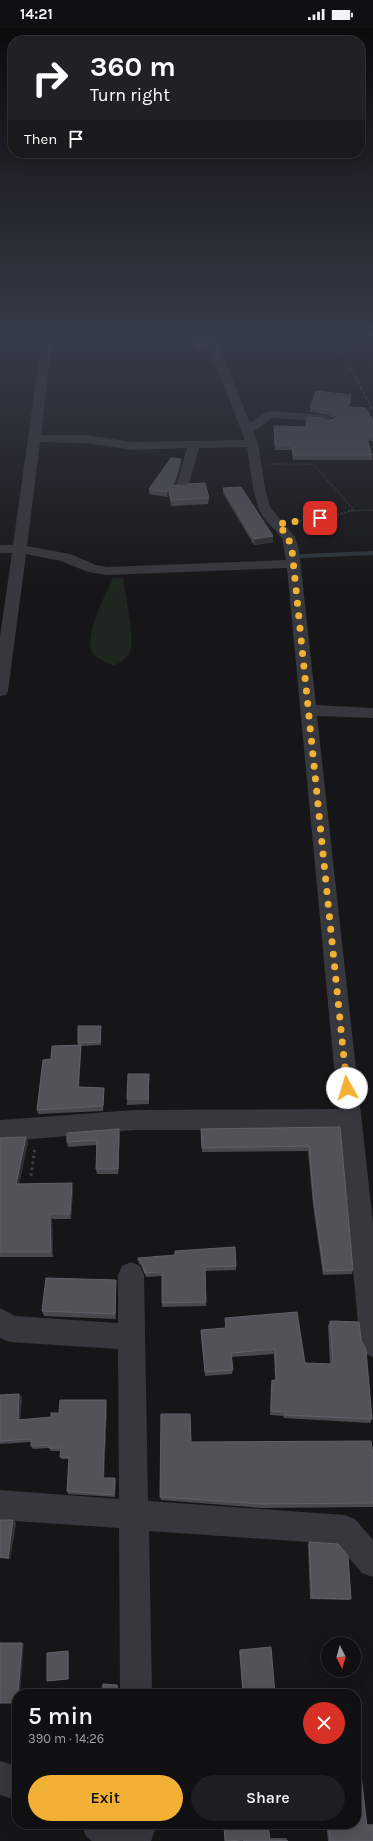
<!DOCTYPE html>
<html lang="en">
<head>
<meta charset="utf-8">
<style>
  :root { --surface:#101012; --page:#1e1e20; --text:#f1f3f6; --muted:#9c9d9f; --line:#303032; --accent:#f2b134 }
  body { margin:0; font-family:Karla,sans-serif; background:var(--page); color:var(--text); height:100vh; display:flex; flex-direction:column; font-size:15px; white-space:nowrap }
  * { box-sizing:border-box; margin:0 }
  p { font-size:13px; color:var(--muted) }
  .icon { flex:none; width:22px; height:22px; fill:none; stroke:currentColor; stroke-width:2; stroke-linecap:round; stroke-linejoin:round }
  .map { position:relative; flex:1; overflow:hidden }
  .details { position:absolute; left:12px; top:1661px; width:349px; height:140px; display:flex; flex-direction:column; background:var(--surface); border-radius:16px; box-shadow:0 4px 16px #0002,0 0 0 1px var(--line) }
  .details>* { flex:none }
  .top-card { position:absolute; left:8px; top:8px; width:357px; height:122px; border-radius:16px; box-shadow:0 4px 16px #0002,0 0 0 1px var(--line); background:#202124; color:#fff; overflow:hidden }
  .needle { width:26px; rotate:174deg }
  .buttons { position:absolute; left:321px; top:1609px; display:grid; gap:8px }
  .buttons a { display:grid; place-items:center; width:40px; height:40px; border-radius:50%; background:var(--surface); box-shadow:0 4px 16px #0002,0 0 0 1px var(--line); font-size:20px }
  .pin { position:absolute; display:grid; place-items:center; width:34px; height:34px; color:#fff; margin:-17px; border-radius:8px; box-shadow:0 2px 6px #0006 }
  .me { position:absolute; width:44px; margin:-22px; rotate:354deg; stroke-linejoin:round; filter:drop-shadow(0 0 3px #0008) }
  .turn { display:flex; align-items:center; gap:14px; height:84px; padding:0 16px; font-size:18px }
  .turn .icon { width:52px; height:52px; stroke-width:2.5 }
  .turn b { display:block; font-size:28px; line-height:34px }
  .then { display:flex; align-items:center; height:38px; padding:0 16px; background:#0003; gap:8px; font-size:15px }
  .round { display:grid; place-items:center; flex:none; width:42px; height:42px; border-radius:21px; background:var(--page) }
  .head { display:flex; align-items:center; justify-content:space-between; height:68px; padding:0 16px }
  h1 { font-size:24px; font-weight:600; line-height:30px }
  .button { display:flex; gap:8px; margin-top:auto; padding:8px 16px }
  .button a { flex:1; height:46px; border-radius:24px; background:var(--accent); color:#111; font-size:16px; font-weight:600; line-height:46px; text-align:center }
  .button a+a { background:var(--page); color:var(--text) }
  .status { display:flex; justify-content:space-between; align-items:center; height:28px; padding:0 20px; background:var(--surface); direction:ltr }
  .status svg { height:11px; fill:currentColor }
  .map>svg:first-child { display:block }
  .green { fill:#1e261f }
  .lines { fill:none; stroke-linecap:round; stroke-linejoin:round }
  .stream { stroke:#2c353c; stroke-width:4 }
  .path-far2 { stroke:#3d3f44; stroke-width:1.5; stroke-dasharray:1 1.5; stroke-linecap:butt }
  .path-far1 { stroke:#3d3f44; stroke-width:2; stroke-dasharray:1.5 2; stroke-linecap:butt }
  .path { stroke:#3d3f44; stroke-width:3; stroke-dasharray:2.5 3.5; stroke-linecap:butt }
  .minor { fill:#37383d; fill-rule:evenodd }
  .rail { stroke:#4a4c52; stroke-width:1.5; stroke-dasharray:3 2.5; stroke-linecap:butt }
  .wall { fill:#47494d }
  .shaded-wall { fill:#2f3033 }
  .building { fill:#525359; stroke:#5f6168 }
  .route { stroke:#f2b134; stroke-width:7; stroke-dasharray:0 12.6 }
</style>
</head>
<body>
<div class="status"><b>14:21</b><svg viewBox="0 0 49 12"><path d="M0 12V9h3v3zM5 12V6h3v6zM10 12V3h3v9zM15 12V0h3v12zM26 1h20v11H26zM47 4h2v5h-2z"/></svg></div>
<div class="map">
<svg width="373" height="1813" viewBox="0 0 373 1813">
  <rect width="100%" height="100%" fill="#161618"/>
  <path class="green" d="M113,550H123C125,566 134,608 131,621C129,630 121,634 114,638C108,635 98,631 94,627C81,611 106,566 113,550Z"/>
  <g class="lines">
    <path class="stream" d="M301,528L373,525"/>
    <g class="path-far2">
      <path d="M358,310L373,340"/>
      <path d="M269,436H310L315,438L354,482"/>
      <path d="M349,483L373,482"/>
    </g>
    <path class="path-far1" d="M293,494L334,488L353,482"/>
    <path class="path" d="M31,1148L35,1119"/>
    <g class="minor">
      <path d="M42,310H52L41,407H85L132,414L245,412L205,310H215L250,395L266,384L270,383L324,387L328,388L335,394L329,397L321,393L272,390L253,404L258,415L265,460L270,479L295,509L299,522L316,677L373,680V690L317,688L373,1195V1329L364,1325L360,1316L340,1102H134L0,1114V1092L134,1082L338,1081L287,540L107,547L88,544L61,533L26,526L8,663L6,667L0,668V608L12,525H0V517H13ZM40,414L85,415L132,422L187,420L176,459L178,462H186L188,459L199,420L247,419L253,460L258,479L263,489L282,510L286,532L107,539L96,537L70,526L27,518Z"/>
      <path d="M131,1234L140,1238L144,1247L148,1473L344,1487L355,1491L373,1512V1549L362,1545L337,1516L149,1503L152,1666H120L119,1500L0,1492V1462L119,1471L118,1321L10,1314L0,1310V1280L15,1288L118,1295V1247L122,1238Z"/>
      <path d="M0,1733L17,1738V1772L0,1767Z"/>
      <path d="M81,1796H155V1802L151,1813H92L86,1808Z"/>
    </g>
    <path class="rail" d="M335,310L373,383"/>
  </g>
  <g class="wall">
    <path d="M186,310H205L208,316V321L196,322L194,315L189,316Z"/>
    <path d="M351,372L349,379L373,393V413H368L372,427V432H293L292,422H275L274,398L305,399L329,393L334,391L328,387L310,384V380Z"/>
    <path d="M181,437L175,457L209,470L208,476L171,478L169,466L167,469L149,466V461Z"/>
    <path d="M223,460L273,508V514L254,517L223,465Z"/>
    <path d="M101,998V1017L81,1018V1022L79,1059L104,1060V1064L103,1083L38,1086L37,1082L51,1031L78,1017V1015Z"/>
    <path d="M149,1046V1076L127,1077V1071Z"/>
    <path d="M340,1099L353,1242L352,1246L323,1247L313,1177L308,1123L202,1124L201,1101Z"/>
    <path d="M120,1105L118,1146H97L96,1141L97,1117L68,1119L67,1114Z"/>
    <path d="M26,1109L28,1114L19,1156L73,1161L71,1191H52L53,1229H0V1110Z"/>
    <path d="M138,1230L236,1238V1242L205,1243L206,1278L162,1279V1248L146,1249L141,1237L139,1236Z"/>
    <path d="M116,1257V1291L44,1288L42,1283Z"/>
    <path d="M225,1290L305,1335L330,1336L328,1298L330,1293L361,1312L372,1391L370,1395L284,1390L283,1388L270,1387L271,1356L272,1352L275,1353L274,1326L231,1329L233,1342L232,1346L205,1348L201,1307V1302L225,1300Z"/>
    <path d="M0,1367L22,1369L20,1392L51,1389L59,1385L107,1376L104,1450H115L116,1452L115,1469L68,1466L67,1463L69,1431H62L60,1429L61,1423H51L49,1420L33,1421L31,1418V1414L0,1416Z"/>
    <path d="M191,1414L373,1427V1479L261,1480L161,1472L160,1469Z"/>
    <path d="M0,1492H13L16,1495L10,1531L0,1530Z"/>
    <path d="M309,1514L351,1571L349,1572L310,1571L308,1516Z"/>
    <path d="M240,1622L275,1666H243L239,1623Z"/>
    <path d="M356,1737L360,1738L366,1796H373V1813H328L326,1796H356Z"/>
    <path d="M223,1796H268L269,1810H286L288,1813H243V1812L225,1813Z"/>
  </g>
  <g class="shaded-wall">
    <path d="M181,431V437L175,457H171Z"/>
    <path d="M169,460V466L167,469V464Z"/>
    <path d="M273,508V514L254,517V511Z"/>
    <path d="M81,1017V1022L79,1064L78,1059Z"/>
    <path d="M119,1101L120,1105L118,1146V1141Z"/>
    <path d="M26,1109L28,1114L18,1161L16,1156Z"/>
    <path d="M72,1155L73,1161L71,1191L70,1186Z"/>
    <path d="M50,1186L52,1191L53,1229L51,1224Z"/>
    <path d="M116,1252V1291L115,1286Z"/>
    <path d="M19,1366L22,1369L20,1396L18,1392Z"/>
    <path d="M106,1372L107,1376L104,1452L103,1450Z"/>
    <path d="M115,1450L116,1452L115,1469L114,1467Z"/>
    <path d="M13,1492L16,1495L10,1531L8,1530Z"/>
    <path d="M22,1615H24L20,1666H18Z"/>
    <path d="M68,1623L69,1624V1650L68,1651Z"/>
    <path d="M118,1656L119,1666H118L117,1657Z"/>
  </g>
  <g class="building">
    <path d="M188,310H205L208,316L196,317L194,311H189Z"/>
    <path d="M316,363L351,367L348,379L366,380L373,393V408H366L372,427H293L292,417H275L274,398L305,399L308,389L321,390L329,393L336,390L337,388L329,382L310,380Z"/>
    <path d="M171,430L181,431L175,452L171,457L186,458L188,456L205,455L209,470L171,472L169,460L167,464L149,461Z"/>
    <path d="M241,459L273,508L254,511L223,460Z"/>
    <path d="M78,998H101L100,1014L78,1015Z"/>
    <path d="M81,1017L78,1059L104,1060L103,1078L37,1082L43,1032L51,1031L52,1018Z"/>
    <path d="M128,1046H149L148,1071H127Z"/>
    <path d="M340,1099L353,1242L324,1243L314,1173L309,1118L202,1120L201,1101Z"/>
    <path d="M119,1101L118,1141H96L97,1112L67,1114V1105Z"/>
    <path d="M26,1109L16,1156L72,1155L70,1186H50L51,1224H0V1110Z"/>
    <path d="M235,1219L236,1238L205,1239L206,1274L162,1275V1244L145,1245L141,1233L138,1232V1230L175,1227V1223Z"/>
    <path d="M46,1250L116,1252L115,1286L42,1283Z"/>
    <path d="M297,1284L305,1335L333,1336L330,1293L359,1294L361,1312L366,1322L372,1391L285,1387V1384L271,1383L272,1352L276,1353L275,1321L231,1325L233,1342L205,1344L201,1302L226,1300L225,1290Z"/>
    <path d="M19,1366L18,1392L51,1389V1385H59L60,1372H106L103,1450H115L114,1467L67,1463L69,1429H60L61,1420H49V1417L31,1418V1411L0,1413V1367Z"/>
    <path d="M161,1386H190L191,1414L371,1413L373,1427V1475L262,1476L160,1469Z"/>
    <path d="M0,1492H13L8,1530L0,1529Z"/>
    <path d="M309,1514L338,1516L348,1528L351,1571L312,1570Z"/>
    <path d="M0,1615H22L18,1666H17V1675H0Z"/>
    <path d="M271,1619L275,1666H243L240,1622Z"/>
    <path d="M68,1623V1651L47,1653V1625Z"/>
    <path d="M103,1656L117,1657L118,1666H102Z"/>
    <path d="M356,1738H360L367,1799L373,1798V1813H330L328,1796H356Z"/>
    <path d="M224,1796H268L270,1812L288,1813H244V1812L225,1813Z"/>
  </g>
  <linearGradient id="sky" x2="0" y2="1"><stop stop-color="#0c0c0d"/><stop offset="0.55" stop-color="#363c48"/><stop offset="1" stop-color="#363c48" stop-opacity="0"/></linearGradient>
  <rect width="373" height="564" fill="url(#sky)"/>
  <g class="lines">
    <path class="route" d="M320,490L278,496L288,509L292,522L347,1060"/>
  </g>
</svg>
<div class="buttons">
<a><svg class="needle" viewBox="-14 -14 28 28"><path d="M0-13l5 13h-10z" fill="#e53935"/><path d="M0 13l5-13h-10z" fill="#9c9d9f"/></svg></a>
</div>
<div class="pin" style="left:320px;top:490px;background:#d93025"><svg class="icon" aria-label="arrive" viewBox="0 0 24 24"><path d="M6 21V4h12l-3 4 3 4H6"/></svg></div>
<svg class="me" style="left:347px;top:1060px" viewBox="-20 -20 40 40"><circle r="19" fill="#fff"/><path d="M0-13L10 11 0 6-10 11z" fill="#f2b134"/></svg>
<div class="top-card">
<div class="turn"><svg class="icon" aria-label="right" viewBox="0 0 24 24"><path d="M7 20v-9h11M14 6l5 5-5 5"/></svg><div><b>360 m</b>Turn right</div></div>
<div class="then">Then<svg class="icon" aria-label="arrive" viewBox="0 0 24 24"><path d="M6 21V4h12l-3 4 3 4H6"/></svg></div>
</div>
<section class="details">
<div class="head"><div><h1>5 min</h1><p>390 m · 14:26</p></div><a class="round" style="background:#d93025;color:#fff"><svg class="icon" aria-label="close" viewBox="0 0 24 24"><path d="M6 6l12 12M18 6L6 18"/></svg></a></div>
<div class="button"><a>Exit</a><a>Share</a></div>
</section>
</div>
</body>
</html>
